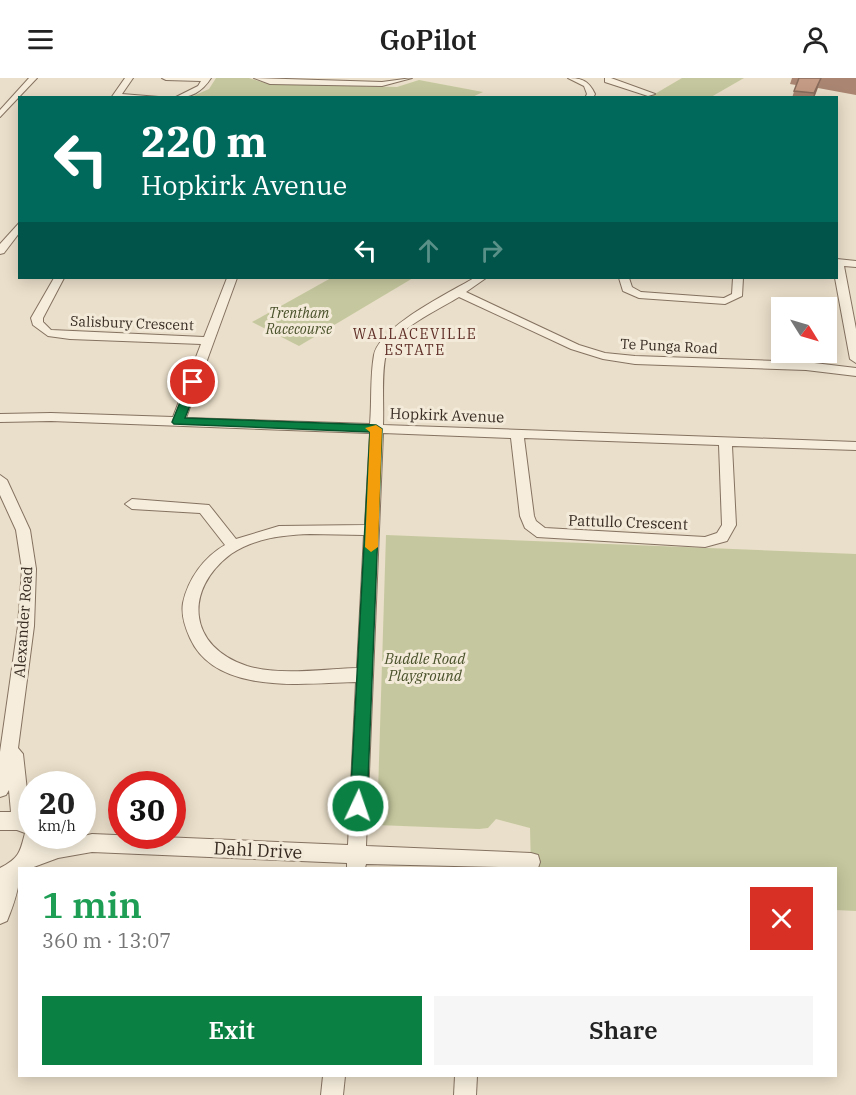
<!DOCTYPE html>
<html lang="en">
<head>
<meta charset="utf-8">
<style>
  :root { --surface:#fff; --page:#f6f6f6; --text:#222; --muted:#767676; --accent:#0b8043 }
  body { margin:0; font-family:"IBM Plex Serif",serif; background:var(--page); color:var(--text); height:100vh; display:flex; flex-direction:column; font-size:22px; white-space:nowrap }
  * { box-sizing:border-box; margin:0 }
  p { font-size:20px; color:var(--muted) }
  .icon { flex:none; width:33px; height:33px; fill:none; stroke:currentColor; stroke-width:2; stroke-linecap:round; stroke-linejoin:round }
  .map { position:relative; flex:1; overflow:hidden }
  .panel { position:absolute; left:18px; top:789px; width:819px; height:210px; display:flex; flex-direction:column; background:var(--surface); border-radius:0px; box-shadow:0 3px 15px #0003 }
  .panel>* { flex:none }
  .banner { position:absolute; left:18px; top:18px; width:820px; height:183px; border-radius:0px; box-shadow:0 3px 15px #0003; background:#00695c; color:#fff; overflow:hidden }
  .needle { width:39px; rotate:127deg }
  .buttons { position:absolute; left:771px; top:219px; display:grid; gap:12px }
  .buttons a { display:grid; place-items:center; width:66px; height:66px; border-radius:0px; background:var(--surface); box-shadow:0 3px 15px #0003; font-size:30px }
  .speed { position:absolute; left:18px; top:693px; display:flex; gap:12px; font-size:30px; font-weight:700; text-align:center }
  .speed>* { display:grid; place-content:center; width:78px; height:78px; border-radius:50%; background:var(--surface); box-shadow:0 3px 15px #0003; line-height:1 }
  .speed small { font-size:15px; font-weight:400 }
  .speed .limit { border:9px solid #d22; background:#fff; color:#111 }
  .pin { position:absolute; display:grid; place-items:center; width:51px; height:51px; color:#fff; margin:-26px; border:3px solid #fff; border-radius:50%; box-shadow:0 2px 6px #0007 }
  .me { position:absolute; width:66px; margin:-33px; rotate:3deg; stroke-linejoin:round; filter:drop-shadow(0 0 4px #0008) }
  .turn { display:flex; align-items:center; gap:21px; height:126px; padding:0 24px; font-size:27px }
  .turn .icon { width:78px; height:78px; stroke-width:2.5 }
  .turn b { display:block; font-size:42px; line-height:51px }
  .lanes { display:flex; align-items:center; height:57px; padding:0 24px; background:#0003; justify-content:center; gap:30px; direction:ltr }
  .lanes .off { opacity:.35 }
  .round { display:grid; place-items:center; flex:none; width:63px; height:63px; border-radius:0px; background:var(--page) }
  .headline { display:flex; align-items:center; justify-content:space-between; height:102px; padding:0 24px }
  h1 { font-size:36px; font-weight:600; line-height:45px; color:#1e9e55 }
  .action { display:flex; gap:12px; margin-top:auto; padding:12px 24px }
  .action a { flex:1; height:69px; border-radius:0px; background:var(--accent); color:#fff; font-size:24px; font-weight:600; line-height:69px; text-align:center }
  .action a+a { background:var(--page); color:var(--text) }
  header { display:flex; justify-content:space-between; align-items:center; height:78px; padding:0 24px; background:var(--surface); font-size:27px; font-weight:600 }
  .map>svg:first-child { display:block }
  .green { fill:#c5c89e }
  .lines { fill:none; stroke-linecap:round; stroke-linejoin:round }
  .minor-casing { stroke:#857260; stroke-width:2 }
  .minor { fill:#f6eddc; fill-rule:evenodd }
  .wall { fill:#a98572 }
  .shaded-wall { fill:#896c5c }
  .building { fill:#c49b84; stroke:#896c5c; stroke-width:1.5 }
  .route { fill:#0b8043; stroke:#07532c; stroke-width:1.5 }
  .slow { fill:#f59e0b }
  .labels { text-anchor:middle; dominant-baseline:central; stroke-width:6; stroke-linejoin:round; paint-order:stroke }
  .far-park-label { font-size:14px; font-style:italic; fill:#4a522b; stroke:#f3ead9 }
  .far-street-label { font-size:14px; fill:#372b22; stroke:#f3ead9 }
  .far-neighbourhood-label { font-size:14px; letter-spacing:1.5px; fill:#5f2e26; stroke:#f3ead9 }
  .street-label { font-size:15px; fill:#372b22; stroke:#f3ead9 }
  .park-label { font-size:15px; font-style:italic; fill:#4a522b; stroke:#f3ead9 }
  .near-street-label { font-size:18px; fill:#372b22; stroke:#f3ead9 }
</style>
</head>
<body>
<header><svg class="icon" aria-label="menu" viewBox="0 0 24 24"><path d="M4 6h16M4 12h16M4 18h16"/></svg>GoPilot<svg class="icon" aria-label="person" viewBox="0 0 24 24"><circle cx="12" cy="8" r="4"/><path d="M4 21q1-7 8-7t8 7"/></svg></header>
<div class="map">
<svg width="856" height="1017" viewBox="0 0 856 1017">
  <rect width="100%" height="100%" fill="#eadfca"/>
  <g class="green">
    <path d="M216,0H249L268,6L397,9L419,2L483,14L470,20L191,19L209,11Z"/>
    <path d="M682,0H744L711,19L648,20Z"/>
    <path d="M331,200H413L299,268L252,244Z"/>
    <path d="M386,457L856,476V833L836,832V790H531L530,750L496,741L488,750L479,751L377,747Z"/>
  </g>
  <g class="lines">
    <defs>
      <g id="minor">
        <path d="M29,0H37L0,39V32Z"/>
        <path d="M125,0H133L122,16L171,20H111Z"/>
        <path d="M162,0H211C202,14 191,20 174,20L198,8L201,3L166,2Z"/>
        <path d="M254,0L382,4L412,0L382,8L270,6Z"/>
        <path d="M568,0C582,0 589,3 595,16L593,20H585L587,16L584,8Z"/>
        <path d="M605,0H611L655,16L648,18L605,4Z"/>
        <path d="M20,144V154L4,175L0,176V166Z"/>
        <path d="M837,181L856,183V189L844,188L856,251V285L850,281L835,200Z"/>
        <path d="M54,200H64L43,240V244L51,252L204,259L227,200H237L186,340L370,346C372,324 370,299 374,277C380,248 449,215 474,200H486L466,214L579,267L605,275L635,278L806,284L856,290V298L806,292L635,286L603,281L571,271L459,219C440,231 391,253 386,276C381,296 384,326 383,347L856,364V372L732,368L736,447L727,463L705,469L537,459L525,450L520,438L511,360L383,355L366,768L531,775L538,777L540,784L538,790L366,786L365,790H347V785L92,774L58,780L31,790H20C20,809 14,826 7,843L0,846V790C19,780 20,775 25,755L17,752H0V734H11L9,712L6,717L0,719V674L18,548L22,491L16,452L0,417V397L7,402L30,452L36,491L34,548L18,670L23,676L32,758H42V768L92,756L348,767L356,604C306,605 216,618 190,560C185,549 181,537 183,525C188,501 204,479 225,467L200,435L132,431L125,426L132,421L209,427L236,461L279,448L365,447L370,355L51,343L0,344V336L51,335L173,339L201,266L70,261L48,258L33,247L31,240ZM524,360L719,367L722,447L717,455L705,459L545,450L536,443L534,438ZM310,456L364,457L357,590C322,591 281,598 247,588C188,569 183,512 231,476C255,460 283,457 310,456Z"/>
        <path d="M619,200H629L632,209L641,214L724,220L732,216L733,200H743L742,218L725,226L639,220L623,213Z"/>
        <path d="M323,998H345L343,1017H321Z"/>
        <path d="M455,998H477L476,1017H454Z"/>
      </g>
    </defs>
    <use href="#minor" class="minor-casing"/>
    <use href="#minor" class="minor"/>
  </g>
  <path class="wall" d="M792,0H856V17L818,10L814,20H792L796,7L790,6Z"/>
  <path class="shaded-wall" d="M821,0L814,20H813L814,15Z"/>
  <path class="building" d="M799,0H821L814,15L794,13Z"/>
  <path class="route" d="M189,302L199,304L185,340L376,347L382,351L367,728L364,734L358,736L352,734L350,728L370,354L174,346L172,344Z"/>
  <path class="slow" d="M376,347L382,351L378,469L371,474L365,469L370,354L365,350Z"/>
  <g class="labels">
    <g class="far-park-label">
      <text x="299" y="235">Trentham<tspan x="299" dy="16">Racecourse</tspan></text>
    </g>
    <g class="far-street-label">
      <text transform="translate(132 245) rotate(2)">Salisbury Crescent</text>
      <text transform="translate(669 268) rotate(3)">Te Punga Road</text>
    </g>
    <g class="far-neighbourhood-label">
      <text x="415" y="256">WALLACEVILLE<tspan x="415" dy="16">ESTATE</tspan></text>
    </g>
    <g class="street-label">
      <text transform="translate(447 337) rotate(2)">Hopkirk Avenue</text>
      <text transform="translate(628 444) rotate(2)">Pattullo Crescent</text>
      <text transform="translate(23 544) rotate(-86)">Alexander Road</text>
    </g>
    <g class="park-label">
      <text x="425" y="580">Buddle Road<tspan x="425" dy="17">Playground</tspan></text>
    </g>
    <g class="near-street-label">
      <text transform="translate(258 772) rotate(3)">Dahl Drive</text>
    </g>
  </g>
</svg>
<div class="buttons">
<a><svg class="needle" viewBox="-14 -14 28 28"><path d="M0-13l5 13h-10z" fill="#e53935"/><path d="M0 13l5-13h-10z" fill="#767676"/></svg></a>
</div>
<div class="speed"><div>20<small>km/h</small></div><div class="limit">30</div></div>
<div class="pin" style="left:193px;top:304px;background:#d93025"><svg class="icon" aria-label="arrive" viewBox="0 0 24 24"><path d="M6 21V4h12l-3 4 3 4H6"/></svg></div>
<svg class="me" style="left:358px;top:728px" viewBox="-20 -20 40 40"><circle r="17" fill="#0b8043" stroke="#fff" stroke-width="3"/><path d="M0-11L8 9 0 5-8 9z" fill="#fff"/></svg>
<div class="banner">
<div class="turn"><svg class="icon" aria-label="left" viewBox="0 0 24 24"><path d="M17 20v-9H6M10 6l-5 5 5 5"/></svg><div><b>220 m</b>Hopkirk Avenue</div></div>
<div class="lanes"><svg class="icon" aria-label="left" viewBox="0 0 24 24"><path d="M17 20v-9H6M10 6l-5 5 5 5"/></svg><svg class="icon off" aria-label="ahead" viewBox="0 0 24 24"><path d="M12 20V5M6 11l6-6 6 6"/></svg><svg class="icon off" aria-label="right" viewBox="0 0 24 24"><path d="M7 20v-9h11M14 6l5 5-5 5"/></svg></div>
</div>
<section class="panel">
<div class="headline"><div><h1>1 min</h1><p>360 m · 13:07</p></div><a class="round" style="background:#d93025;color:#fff"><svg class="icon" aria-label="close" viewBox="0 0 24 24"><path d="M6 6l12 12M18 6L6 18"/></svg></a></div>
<div class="action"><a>Exit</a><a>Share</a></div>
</section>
</div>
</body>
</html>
